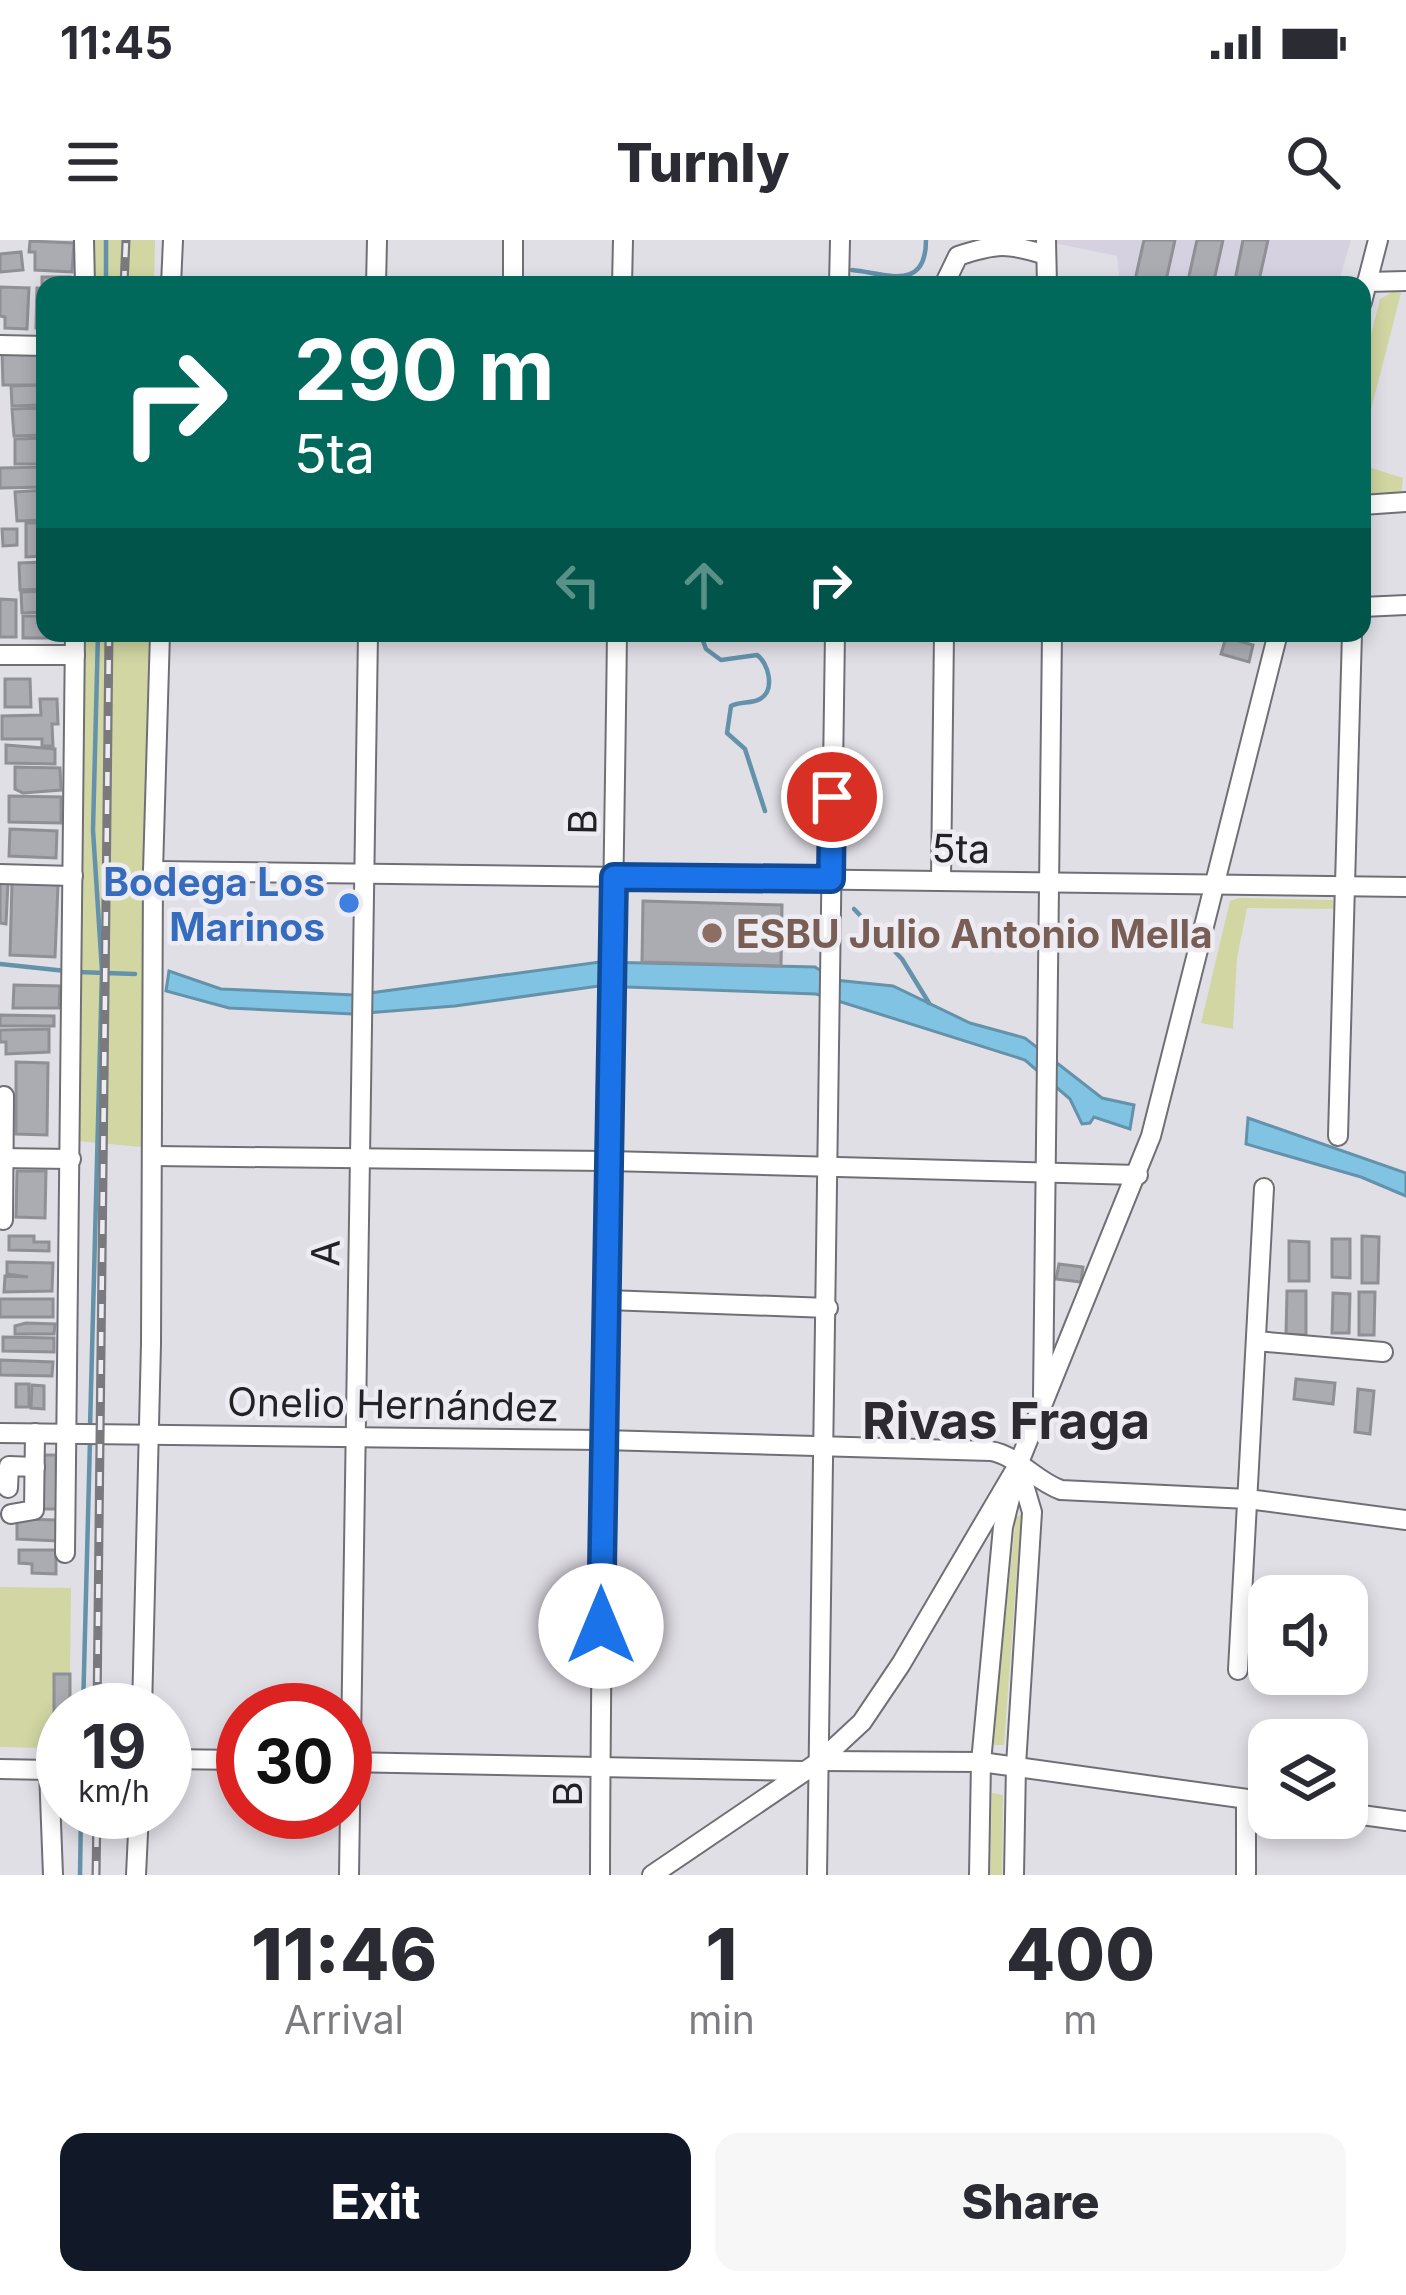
<!DOCTYPE html>
<html lang="en">
<head>
<meta charset="utf-8">
<style>
  :root { --surface:#fff; --page:#f7f7f7; --text:#2b2b33; --muted:#7c7c81; --accent:#111827 }
  body { margin:0; font-family:Inter,sans-serif; background:var(--page); color:var(--text); height:100vh; display:flex; flex-direction:column; font-size:45px; white-space:nowrap }
  * { box-sizing:border-box; margin:0 }
  p { font-size:39px; color:var(--muted) }
  .icon { flex:none; width:66px; height:66px; fill:none; stroke:currentColor; stroke-width:2; stroke-linecap:round; stroke-linejoin:round }
  .map { position:relative; height:1635px; overflow:hidden }
  .drawer { display:flex; flex-direction:column; background:var(--surface); flex:1 }
  .drawer>* { flex:none }
  .guide { position:absolute; left:36px; top:36px; width:1335px; height:366px; border-radius:24px; box-shadow:0 6px 18px #0003; background:#00695c; color:#fff; overflow:hidden }
  .buttons { position:absolute; left:1248px; top:1335px; display:grid; gap:24px }
  .buttons a { display:grid; place-items:center; width:120px; height:120px; border-radius:24px; background:var(--surface); box-shadow:0 6px 18px #0003; font-size:60px }
  .speed { position:absolute; left:36px; top:1443px; display:flex; gap:24px; font-size:60px; font-weight:700; text-align:center }
  .speed>* { display:grid; place-content:center; width:156px; height:156px; border-radius:50%; background:var(--surface); box-shadow:0 6px 18px #0003; line-height:1 }
  .speed small { font-size:30px; font-weight:400 }
  .speed .limit { border:18px solid #d22; background:#fff; color:#111 }
  .pin { position:absolute; display:grid; place-items:center; width:102px; height:102px; color:#fff; margin:-51px; border:6px solid #fff; border-radius:50%; box-shadow:0 3px 12px #0007 }
  .me { position:absolute; width:132px; margin:-66px; rotate:0deg; stroke-linejoin:round; filter:drop-shadow(0 0 9px #0008) }
  .turn { display:flex; align-items:center; gap:42px; height:252px; padding:0 60px; font-size:54px }
  .turn .icon { width:156px; height:156px; stroke-width:2.5 }
  .turn b { display:block; font-size:84px; line-height:102px }
  .lanes { display:flex; align-items:center; height:114px; padding:0 60px; background:#0003; justify-content:center; gap:60px; direction:ltr }
  .lanes .off { opacity:.35 }
  .eta { display:flex; justify-content:space-evenly; align-items:center; height:204px; text-align:center }
  .eta b { font-size:72px; font-weight:800; line-height:84px }
  .cta { display:flex; gap:24px; margin-top:auto; padding:24px 60px }
  .cta a { flex:1; height:138px; border-radius:24px; background:var(--accent); color:#fff; font-size:48px; font-weight:800; line-height:138px; text-align:center }
  .cta a+a { background:var(--page); color:var(--text) }
  .status { display:flex; justify-content:space-between; align-items:center; height:84px; padding:0 60px; background:var(--surface); direction:ltr }
  .status svg { height:33px; fill:currentColor }
  header { display:flex; justify-content:space-between; align-items:center; height:156px; padding:0 60px; background:var(--surface); font-size:54px; font-weight:800 }
  .map>svg:first-child { display:block }
  .built { fill:#d6d1e0 }
  .green { fill:#d1d6a3 }
  .water { fill:#80c3e3; stroke:#6492aa; stroke-width:3 }
  .lines { fill:none; stroke-linecap:round; stroke-linejoin:round }
  .stream { stroke:#6492aa; stroke-width:4.5 }
  .building { fill:#ababb2; stroke:#8f8f96; stroke-width:3 }
  .minor-casing { stroke:#716f76; stroke-width:22 }
  .minor { stroke:#fff; stroke-width:18 }
  .rail-casing { stroke:#7a797e; stroke-width:9 }
  .rail { stroke:#eeecf3; stroke-width:4.5; stroke-dasharray:14; stroke-linecap:butt }
  .route-casing { stroke:#114b97; stroke-width:30 }
  .route { stroke:#1a73e8; stroke-width:21 }
  .shop-dot { fill:#3f7fe0; stroke:#eeecf3; stroke-width:4.5 }
  .education-dot { fill:#8d6e63; stroke:#eeecf3; stroke-width:4.5 }
  .labels { text-anchor:middle; dominant-baseline:central; stroke-width:9; stroke-linejoin:round; paint-order:stroke }
  .street-label { font-size:39px; fill:#222124; stroke:#eeecf3 }
  .shop-label { font-size:39px; font-weight:bold; fill:#366cbe; stroke:#eeecf3; text-anchor:end }
  .education-label { font-size:39px; font-weight:bold; fill:#785e54; stroke:#eeecf3; text-anchor:start }
  .district-label { font-size:51px; font-weight:bold; fill:#2d2b30; stroke:#eeecf3 }
</style>
</head>
<body>
<div class="status"><b>11:45</b><svg viewBox="0 0 49 12"><path d="M0 12V9h3v3zM5 12V6h3v6zM10 12V3h3v9zM15 12V0h3v12zM26 1h20v11H26zM47 4h2v5h-2z"/></svg></div>
<header><svg class="icon" aria-label="menu" viewBox="0 0 24 24"><path d="M4 6h16M4 12h16M4 18h16"/></svg>Turnly<svg class="icon" aria-label="search" viewBox="0 0 24 24"><circle cx="10" cy="10" r="6"/><path d="M15 15l6 6"/></svg></header>
<div class="map">
<svg width="1406" height="1635" viewBox="0 0 1406 1635">
  <rect width="100%" height="100%" fill="#e1dfe6"/>
  <path class="built" d="M1054,0H1351L1338,45H1120L1117,16L1054,3Z"/>
  <g class="green">
    <path d="M91,0H155L154,45H91Z"/>
    <path d="M1394,51L1401,53L1362,205V131L1380,59Z"/>
    <path d="M1362,225L1403,238L1401,255L1362,257Z"/>
    <path d="M85,393H149L141,907L77,901Z"/>
    <path d="M1239,658L1333,660L1337,669L1247,668L1237,718L1233,789L1201,783L1230,661Z"/>
    <path d="M1021,1275L1004,1505H992L1016,1277Z"/>
    <path d="M0,1347L71,1348L70,1434L54,1435V1499H45L44,1508L0,1507Z"/>
    <path d="M992,1553L1003,1555L1002,1635H990Z"/>
  </g>
  <g class="water">
    <path d="M600,722L815,727L835,740L893,746L970,783L1025,798L1102,858L1134,865L1130,889L1094,877L1090,883L1082,884L1070,859L1025,820L816,754L599,746L455,766L353,774L229,768L166,751L169,731L221,749L355,755Z"/>
    <path d="M1248,878L1406,933V956L1361,937L1246,904Z"/>
  </g>
  <g class="lines">
    <g class="stream">
      <path d="M852,30C885,33 926,53 926,0"/>
      <path d="M106,45V0"/>
      <path d="M700,393L706,409L721,420L757,415C768,422 776,450 760,459C752,464 740,461 731,466L727,493L745,509L765,571"/>
      <path d="M854,669L902,719L929,763"/>
      <path d="M0,724L66,731"/>
      <path d="M77,732L135,734"/>
      <path d="M90,1188L102,731L93,590L98,393"/>
      <path d="M83,1470L90,1200"/>
      <path d="M80,1635L81,1572"/>
    </g>
  </g>
  <g class="building">
    <path d="M1144,0H1175L1165,45L1135,40Z"/>
    <path d="M1197,0H1223L1213,45H1187Z"/>
    <path d="M1243,0H1268L1258,45H1234Z"/>
    <path d="M30,1L74,3L72,32L35,30V12H29Z"/>
    <path d="M21,12L23,30L0,32V14Z"/>
    <path d="M42,37H70V45H45V88H36L37,48H42Z"/>
    <path d="M0,47L29,48L27,89L5,88V77L0,76Z"/>
    <path d="M44,111V145H3L2,112Z"/>
    <path d="M45,145V165L12,166L11,146Z"/>
    <path d="M45,168V195L14,196L12,169Z"/>
    <path d="M45,198V224H15V199Z"/>
    <path d="M45,227V247L0,248V228Z"/>
    <path d="M45,250V280L17,281L15,252Z"/>
    <path d="M26,283H45V316L26,317Z"/>
    <path d="M2,289H17V305L3,306Z"/>
    <path d="M45,322V349L20,350L19,323Z"/>
    <path d="M45,351V372L22,373L21,352Z"/>
    <path d="M0,359L16,360V397H0Z"/>
    <path d="M23,376H45V393H58V398H23Z"/>
    <path d="M1226,397L1253,405L1249,422L1221,414Z"/>
    <path d="M5,439H30L31,467H5Z"/>
    <path d="M40,459H57L58,484H52L53,506H42V499H2V476L41,475Z"/>
    <path d="M6,505L55,509V524L6,523Z"/>
    <path d="M15,527L60,528L61,550L23,553L15,549Z"/>
    <path d="M9,556L61,557V583L9,582Z"/>
    <path d="M10,589L57,591L56,618L9,616Z"/>
    <path d="M0,641L8,642L6,684L0,683Z"/>
    <path d="M12,643L58,645L55,717L10,715Z"/>
    <path d="M643,661L782,665L781,726L642,722Z"/>
    <path d="M14,745L60,746L59,768H13Z"/>
    <path d="M0,775L54,776V786H0Z"/>
    <path d="M49,789V812L6,814V802H0V790Z"/>
    <path d="M16,822L48,823L47,895L16,894Z"/>
    <path d="M17,931H46L45,978L16,977Z"/>
    <path d="M9,996H34V1002H49V1011L9,1010Z"/>
    <path d="M1362,996L1379,997L1378,1043H1362Z"/>
    <path d="M1332,999H1350V1038L1332,1037Z"/>
    <path d="M1289,1001L1309,1002V1041H1289Z"/>
    <path d="M7,1022L53,1023L52,1051L4,1052L5,1036L28,1037L7,1034Z"/>
    <path d="M1059,1024L1083,1027L1081,1042L1056,1039Z"/>
    <path d="M1287,1051H1306V1095L1286,1094Z"/>
    <path d="M1359,1052H1375L1374,1095H1359Z"/>
    <path d="M1333,1053L1350,1054L1349,1093H1332Z"/>
    <rect x="0" y="1059" width="53" height="18"/>
    <path d="M26,1083L55,1084L54,1094H15V1086Z"/>
    <path d="M3,1097L54,1098V1112L3,1111Z"/>
    <path d="M0,1120L53,1122L52,1136L0,1135Z"/>
    <path d="M1296,1139L1335,1143L1333,1164L1294,1159Z"/>
    <rect x="16" y="1144" width="13" height="23"/>
    <path d="M32,1145L44,1146V1169L31,1168Z"/>
    <path d="M1358,1149L1374,1151L1370,1194L1355,1192Z"/>
    <path d="M38,1215H56L57,1269H39Z"/>
    <path d="M17,1279L57,1280V1301L17,1299Z"/>
    <path d="M19,1310H56V1334L32,1333V1324L19,1323Z"/>
    <path d="M54,1434H70V1470H63V1508H44V1499H54Z"/>
  </g>
  <g class="lines">
    <defs>
      <g id="minor">
        <path d="M84,0L85,45"/>
        <path d="M1046,0L1047,45"/>
        <path d="M1367,42L1406,41"/>
        <path d="M171,45L173,0"/>
        <path d="M376,45L377,0"/>
        <path d="M513,45V0"/>
        <path d="M622,45L623,0"/>
        <path d="M839,45L840,0"/>
        <path d="M944,45L958,16C997,3 1007,3 1046,15"/>
        <path d="M1362,62L1378,0"/>
        <path d="M0,105L45,106"/>
        <path d="M1362,265L1406,262"/>
        <path d="M1362,367L1406,365"/>
        <path d="M0,415H75"/>
        <path d="M153,631L1406,647"/>
        <path d="M0,634L73,636"/>
        <path d="M941,640L944,393"/>
        <path d="M1338,896L1352,393"/>
        <path d="M153,916L609,921L1138,935"/>
        <path d="M0,918L71,919"/>
        <path d="M3,980L4,856"/>
        <path d="M607,1060L828,1068"/>
        <path d="M1256,1101L1383,1112"/>
        <path d="M1043,1156L1052,393"/>
        <path d="M0,1193L603,1200L991,1211C1018,1216 1035,1241 1061,1250L1248,1259L1406,1280"/>
        <path d="M8,1248L9,1226L35,1227"/>
        <path d="M11,1274L34,1270L35,1193"/>
        <path d="M65,1313L75,393"/>
        <path d="M1238,1430L1264,948"/>
        <path d="M142,1470L151,1104L153,631L160,393"/>
        <path d="M165,1519L243,1520"/>
        <path d="M820,1521L981,1522L1269,1562"/>
        <path d="M345,1522L802,1531"/>
        <path d="M0,1529L49,1530L53,1635"/>
        <path d="M1347,1573L1406,1581"/>
        <path d="M136,1635L139,1572"/>
        <path d="M349,1635L368,393"/>
        <path d="M600,1635C601,1221 612,807 617,393"/>
        <path d="M652,1635L820,1521L862,1482L901,1424L1018,1225L1151,896L1278,393"/>
        <path d="M817,1635L835,393"/>
        <path d="M979,1635L981,1522L1003,1287L1013,1246"/>
        <path d="M1014,1635L1016,1525L1032,1272L1019,1228"/>
        <path d="M1246,1635V1559"/>
      </g>
    </defs>
    <use href="#minor" class="minor-casing"/>
    <use href="#minor" class="minor"/>
    <defs>
      <g id="rail">
        <path d="M124,45L126,0"/>
        <path d="M97,1470L109,393"/>
        <path d="M96,1635L97,1572"/>
      </g>
    </defs>
    <use href="#rail" class="rail-casing"/>
    <use href="#rail" class="rail"/>
  </g>
  <g class="lines">
    <defs>
      <path id="route" d="M601,1386L614,637L831,639L832,557"/>
    </defs>
    <use href="#route" class="route-casing"/>
    <use href="#route" class="route"/>
  </g>
  <circle class="shop-dot" cx="349" cy="663" r="12"/>
  <circle class="education-dot" cx="712" cy="693" r="12"/>
  <g class="labels">
    <g class="street-label">
      <text transform="translate(582 582) rotate(-89)">B</text>
      <text transform="translate(961 608) rotate(1)">5ta</text>
      <text transform="translate(325 1013) rotate(-89)">A</text>
      <text transform="translate(393 1164) rotate(1)">Onelio Hernández</text>
      <text transform="translate(567 1554) rotate(-90)">B</text>
    </g>
    <g class="shop-label">
      <text x="325" y="641">Bodega Los<tspan x="325" dy="45">Marinos</tspan></text>
    </g>
    <g class="education-label">
      <text x="736" y="693">ESBU Julio Antonio Mella</text>
    </g>
    <g class="district-label">
      <text x="1006" y="1180">Rivas Fraga</text>
    </g>
  </g>
</svg>
<div class="buttons">
<a><svg class="icon" aria-label="sound" viewBox="0 0 24 24"><path d="M4 9h4l5-4v14l-5-4H4zM17 9q2 3 0 6"/></svg></a>
<a><svg class="icon" aria-label="layers" viewBox="0 0 24 24"><path d="M12 4l9 5-9 5-9-5zM3 14l9 5 9-5"/></svg></a>
</div>
<div class="speed"><div>19<small>km/h</small></div><div class="limit">30</div></div>
<div class="pin" style="left:832px;top:557px;background:#d93025"><svg class="icon" aria-label="arrive" viewBox="0 0 24 24"><path d="M6 21V4h12l-3 4 3 4H6"/></svg></div>
<svg class="me" style="left:601px;top:1386px" viewBox="-20 -20 40 40"><circle r="19" fill="#fff"/><path d="M0-13L10 11 0 6-10 11z" fill="#1a73e8"/></svg>
<div class="guide">
<div class="turn"><svg class="icon" aria-label="right" viewBox="0 0 24 24"><path d="M7 20v-9h11M14 6l5 5-5 5"/></svg><div><b>290 m</b>5ta</div></div>
<div class="lanes"><svg class="icon off" aria-label="left" viewBox="0 0 24 24"><path d="M17 20v-9H6M10 6l-5 5 5 5"/></svg><svg class="icon off" aria-label="ahead" viewBox="0 0 24 24"><path d="M12 20V5M6 11l6-6 6 6"/></svg><svg class="icon" aria-label="right" viewBox="0 0 24 24"><path d="M7 20v-9h11M14 6l5 5-5 5"/></svg></div>
</div>
</div>
<section class="drawer">
<div class="eta">
<div><b>11:46</b><p>Arrival</p></div>
<div><b>1</b><p>min</p></div>
<div><b>400</b><p>m</p></div>
</div>
<div class="cta"><a>Exit</a><a>Share</a></div>
</section>
</body>
</html>
